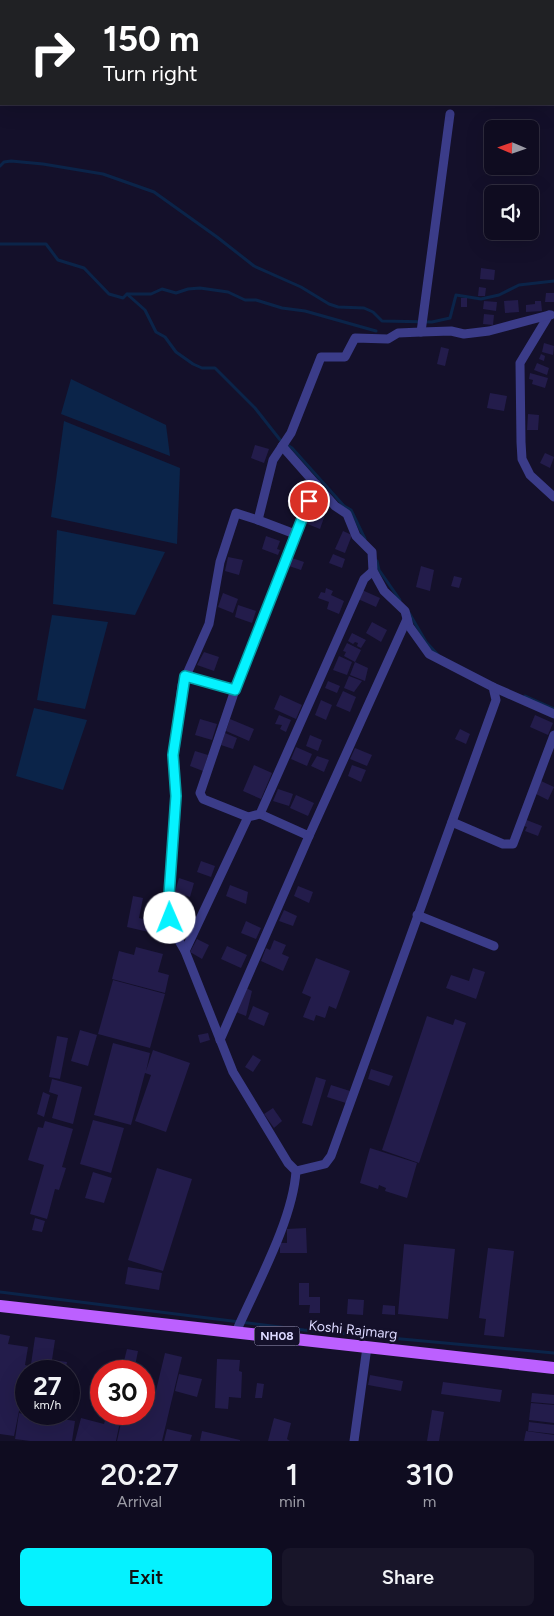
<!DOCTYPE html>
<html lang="en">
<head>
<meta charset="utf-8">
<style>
  :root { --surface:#0f0c20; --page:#181529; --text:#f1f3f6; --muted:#9b9ba5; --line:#2f2c3e; --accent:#05f2ff }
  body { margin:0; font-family:Figtree,sans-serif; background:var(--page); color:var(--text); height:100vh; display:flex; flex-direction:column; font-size:19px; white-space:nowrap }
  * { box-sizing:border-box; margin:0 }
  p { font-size:16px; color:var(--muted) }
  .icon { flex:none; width:28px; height:28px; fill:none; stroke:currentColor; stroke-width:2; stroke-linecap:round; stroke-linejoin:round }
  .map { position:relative; height:1441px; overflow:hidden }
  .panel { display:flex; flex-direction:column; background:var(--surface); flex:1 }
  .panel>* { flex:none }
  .guide { position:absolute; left:0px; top:0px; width:555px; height:105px; box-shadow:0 5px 20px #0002,0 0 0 1px var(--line); background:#202124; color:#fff; overflow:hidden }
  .needle { width:32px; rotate:272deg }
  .fabs { position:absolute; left:484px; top:120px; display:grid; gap:10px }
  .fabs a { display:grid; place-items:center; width:55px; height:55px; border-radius:8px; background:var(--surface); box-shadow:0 5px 20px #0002,0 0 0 1px var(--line); font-size:25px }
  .speed { position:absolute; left:15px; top:1360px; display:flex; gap:10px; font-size:25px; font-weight:700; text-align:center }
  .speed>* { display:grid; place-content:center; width:65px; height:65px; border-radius:50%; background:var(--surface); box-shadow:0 5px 20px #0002,0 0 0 1px var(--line); line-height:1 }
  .speed small { font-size:12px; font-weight:400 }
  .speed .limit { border:8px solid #d22; background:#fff; color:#111 }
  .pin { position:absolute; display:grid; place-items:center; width:42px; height:42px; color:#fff; margin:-21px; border:2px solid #fff; border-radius:50%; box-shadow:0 1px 5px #0007 }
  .me { position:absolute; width:55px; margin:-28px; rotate:359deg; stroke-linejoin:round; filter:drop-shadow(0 0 4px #0008) }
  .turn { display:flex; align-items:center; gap:18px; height:105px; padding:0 20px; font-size:22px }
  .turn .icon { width:65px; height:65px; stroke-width:2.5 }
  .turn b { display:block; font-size:35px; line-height:42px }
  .eta { display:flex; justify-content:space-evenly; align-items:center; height:85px; text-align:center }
  .eta b { font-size:30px; font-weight:600; line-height:35px }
  .cta { display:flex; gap:10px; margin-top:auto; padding:10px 20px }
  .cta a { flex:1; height:58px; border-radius:8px; background:var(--accent); color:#111; font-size:20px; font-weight:600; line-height:58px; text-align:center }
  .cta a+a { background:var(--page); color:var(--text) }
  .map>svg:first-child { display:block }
  .water { fill:#0b2449 }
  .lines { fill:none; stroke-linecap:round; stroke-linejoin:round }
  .stream { stroke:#0b2449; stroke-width:3 }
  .building { fill:#231c4b }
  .street { stroke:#3b3c89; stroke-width:9 }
  .primary { stroke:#bc60ff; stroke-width:12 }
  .route-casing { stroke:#039da6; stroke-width:12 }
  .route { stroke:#05f2ff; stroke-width:9 }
  .labels { text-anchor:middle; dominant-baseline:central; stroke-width:5; stroke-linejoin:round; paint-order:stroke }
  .shield { fill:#14102a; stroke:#a09dbf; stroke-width:1 }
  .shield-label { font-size:12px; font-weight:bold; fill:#dcd9ff }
  .street-label { font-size:14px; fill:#dcd9ff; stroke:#14102a }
</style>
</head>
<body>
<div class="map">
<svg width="554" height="1441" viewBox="0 0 554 1441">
  <rect width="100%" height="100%" fill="#14102a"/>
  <g class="water">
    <path d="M71,379L166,425L170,456L61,414Z"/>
    <path d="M64,421L180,468L177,544L51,517Z"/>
    <path d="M57,530L165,552L135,615L53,604Z"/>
    <path d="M52,615L108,622L85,709L37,700Z"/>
    <path d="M34,708L87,720L63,790L16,776Z"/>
  </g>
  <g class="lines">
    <g class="stream">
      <path d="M0,166L4,162L11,161L43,164L103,174L154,192L217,237L254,266L301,287L329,304L338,307L364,308L373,312L382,321L432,322L450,318L456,295L481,299L499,295L519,285L554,281"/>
      <path d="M0,244H46L58,260L84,268L109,294L123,298L127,294L145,310L156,332L165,337L176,352L193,364L202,368H215L255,408L281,441L292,448L344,506L351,510L365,539"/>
      <path d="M127,294H151L162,289L176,293L188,289L200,288L228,292L245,300H256L282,308L305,311L376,331"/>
      <path d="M377,561L379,570L400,600"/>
      <path d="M408,611L426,642L438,655"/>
      <path d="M525,696L554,709"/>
      <path d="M0,1292L304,1330L554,1353"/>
    </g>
  </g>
  <g class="building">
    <path d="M481,268L495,270L494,280L480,279Z"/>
    <path d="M479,287L486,288L485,296H478Z"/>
    <path d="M546,293H554V302H545Z"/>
    <rect x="461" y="298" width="6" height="9"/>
    <path d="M518,300L519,312L505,313L504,301Z"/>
    <path d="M484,301L497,302L496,311L483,309Z"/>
    <path d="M535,301H541L542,311L526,312V305L535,304Z"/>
    <path d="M484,314L494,315L493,325L483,324Z"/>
    <path d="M544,343L554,346L553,355L542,352Z"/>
    <path d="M441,347L449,349L445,366L437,364Z"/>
    <path d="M541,354L545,356L544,361L539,359Z"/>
    <path d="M537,363L549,368L547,375L534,370Z"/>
    <path d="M530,373L548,378L545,388L532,384L533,380L529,379Z"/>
    <path d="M490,393L507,396L504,411L487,408Z"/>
    <path d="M528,414L539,415L538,430H527Z"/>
    <path d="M255,445L269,449L264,463L251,458Z"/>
    <path d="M545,453L554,457L550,468L540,463Z"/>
    <path d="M292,487L303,490L297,505L287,502Z"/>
    <path d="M313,503L327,509L320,529L305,523Z"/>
    <path d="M343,531L352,535L345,553L335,549Z"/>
    <path d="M266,536L280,541L277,549L280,550L278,555L262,549Z"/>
    <path d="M333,554L345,559L342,568L329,563Z"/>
    <path d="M228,557L243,560L239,575L225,571Z"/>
    <path d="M292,558L304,562L301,570L289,566Z"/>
    <path d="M421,566L434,570L430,591L416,587Z"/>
    <path d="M454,576L462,578L459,588L451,586Z"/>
    <path d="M326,588L333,591L331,595L344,601L339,614L327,609L329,602L318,598L321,592L325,593Z"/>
    <path d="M362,590L380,598L376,607L358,599Z"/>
    <path d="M223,593L238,599L233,613L218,607Z"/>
    <path d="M238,605L256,611L252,623L235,617Z"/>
    <path d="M372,622L387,630L381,642L366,633Z"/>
    <path d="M352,633L366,640L361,648L357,646L358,643L355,642L353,644L348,641Z"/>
    <path d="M347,643L361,650L355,662L344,656L346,652L343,651Z"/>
    <path d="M204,652L219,657L214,671L197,665Z"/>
    <path d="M339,656L352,662L347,675L333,670Z"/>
    <path d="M355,662L368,668L365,681L350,675Z"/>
    <path d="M349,676L362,681L354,692L344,688Z"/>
    <path d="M328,681L340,686L337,693L325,688Z"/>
    <path d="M343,691L356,697L350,712L336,706Z"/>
    <path d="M280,695L302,705L296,719L274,709Z"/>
    <path d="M321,700L332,705L326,720L315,715Z"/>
    <path d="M279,715L291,720L286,732L280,729L282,725L275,724Z"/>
    <path d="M535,715L553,723L548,735L530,727Z"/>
    <path d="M200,719L217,724L212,740L195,735Z"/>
    <path d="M230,719L254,729L249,741L226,731Z"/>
    <path d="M460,729L470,734L466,744L455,739Z"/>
    <path d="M225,733L237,738L233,749L221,745Z"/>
    <path d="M310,735L322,740L318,751L306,746Z"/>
    <path d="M296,747L312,754L307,766L291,759Z"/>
    <path d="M355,748L372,755L367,766L350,759Z"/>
    <path d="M195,751L208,755L203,771L190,766Z"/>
    <path d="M317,756L329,760L324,772L311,766Z"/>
    <path d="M254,765L272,773L261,799L243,791Z"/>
    <path d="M352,765L366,770L361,782L348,776Z"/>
    <path d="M541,781L554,787L548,800L536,794Z"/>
    <path d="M278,789L293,794L289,806L273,801Z"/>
    <path d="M296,795L314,803L308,816L290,808Z"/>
    <path d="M524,819L542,826L538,836L525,831L527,827L522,825Z"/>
    <path d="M201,861L215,866L211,877L197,872Z"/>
    <path d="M179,878L194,883L190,897L175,892Z"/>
    <path d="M230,885L248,892L246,904L226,896Z"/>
    <path d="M298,886L313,892L309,903L294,896Z"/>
    <path d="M133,896L143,898L139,918L155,922L153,933L127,927Z"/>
    <path d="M284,910L297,916L293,926L279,921Z"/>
    <path d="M181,918L194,923L189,934L177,929Z"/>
    <path d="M246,921L261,928L256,939L241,933Z"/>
    <path d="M197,939L209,945L202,959L190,952Z"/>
    <path d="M274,940L286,945L282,954L289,957L283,971L261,961L266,948L270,950Z"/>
    <path d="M227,946L247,955L241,968L221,959Z"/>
    <path d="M136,947L163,954L158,972L169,975L165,993L112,979L119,951L134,955Z"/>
    <path d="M316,958L350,971L336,1009L329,1006L325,1018L316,1015L314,1021L303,1017L311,997L302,993Z"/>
    <path d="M473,968L485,972L476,999L446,988L451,975L469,981Z"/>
    <path d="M113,980L165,994L150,1048L98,1034Z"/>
    <path d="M246,988L252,991L246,1016L236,1012Z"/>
    <path d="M253,1006L269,1013L264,1026L248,1019Z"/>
    <path d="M427,1016L453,1025L455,1019L466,1023L419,1163L382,1150Z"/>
    <path d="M80,1030L97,1035L88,1066L71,1061Z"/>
    <path d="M208,1033L210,1040L200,1043L198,1035Z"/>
    <path d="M57,1036L68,1038L60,1079L49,1077Z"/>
    <path d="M113,1043L150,1053L146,1071L153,1050L190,1063L166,1132L135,1121L151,1075L145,1073L131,1125L94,1115Z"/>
    <path d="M253,1055L261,1060L253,1072L245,1067Z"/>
    <path d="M371,1069L393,1076L389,1086L368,1079Z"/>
    <path d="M316,1077L326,1080L312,1126L302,1123Z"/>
    <path d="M52,1079L82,1087L73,1124L52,1118L58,1095L49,1092Z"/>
    <path d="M331,1085L350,1091L346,1103L327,1097Z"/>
    <path d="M43,1092L50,1095L44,1117L37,1114Z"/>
    <path d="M273,1108L282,1121L274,1128L264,1114Z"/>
    <path d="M93,1120L124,1128L111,1173L80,1164Z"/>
    <path d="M45,1121L73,1129L62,1167L66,1168L59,1190L55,1189L47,1219L30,1214L44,1165L28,1160L38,1127L43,1128Z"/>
    <path d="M370,1148L417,1163L407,1198L385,1191L386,1188L379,1185L378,1189L360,1183Z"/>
    <path d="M157,1168L192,1179L163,1271L128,1260Z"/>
    <path d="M93,1172L112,1178L104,1203L85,1198Z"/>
    <path d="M35,1218L45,1221L42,1232L32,1230Z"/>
    <path d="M306,1228L307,1253H280V1243H287V1229Z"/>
    <path d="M404,1244L455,1249L448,1319L398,1314Z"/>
    <path d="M488,1248L514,1251L504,1337L484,1335L486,1319L479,1318Z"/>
    <path d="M128,1267L162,1273L159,1290L125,1284Z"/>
    <path d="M299,1283H309V1297H320V1313H309L310,1305H299Z"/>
    <path d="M348,1299L364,1300L363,1315L347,1314Z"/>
    <path d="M383,1305L395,1306V1315L382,1314Z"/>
    <path d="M0,1334L10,1336L8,1344L28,1347L25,1365L28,1366L14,1436L0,1434Z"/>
    <path d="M35,1337L55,1340L52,1360L67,1362L65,1371H30Z"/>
    <path d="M127,1349L138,1351L134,1371H112L114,1363L123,1365Z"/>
    <path d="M165,1353L182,1357L162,1441H117L123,1414H144V1400L153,1403Z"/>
    <path d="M217,1359L240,1360L239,1371L242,1372L241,1398L229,1397L228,1409L215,1408Z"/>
    <path d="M179,1374L202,1379L197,1397L175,1391Z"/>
    <path d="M370,1375L403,1381L401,1391L368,1385Z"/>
    <path d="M144,1380L148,1381L144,1395Z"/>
    <path d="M443,1382L502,1390L500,1402L441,1394Z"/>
    <path d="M257,1383L264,1384L262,1398H255Z"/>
    <path d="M532,1393L554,1395V1404L531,1402Z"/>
    <path d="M25,1401L26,1414H43V1416L75,1421L72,1441H30L15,1439L19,1413L23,1414Z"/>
    <path d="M531,1403L554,1405V1423L529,1420Z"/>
    <path d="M432,1410L444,1412L439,1441H427Z"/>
    <path d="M107,1414L121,1417L116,1441H75L81,1418L104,1424Z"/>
    <path d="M274,1418L291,1423L287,1439L290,1441H268Z"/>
    <path d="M529,1422L554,1425V1434L528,1431Z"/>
    <path d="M167,1429L192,1435L190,1441H164Z"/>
    <path d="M202,1431L240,1440V1441H200Z"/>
    <path d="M526,1431L554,1435V1441H524Z"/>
  </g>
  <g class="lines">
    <g class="street">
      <path d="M551,315H549L520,363L521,442L522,459L530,475L554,497"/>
      <path d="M421,332L450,114"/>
      <path d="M282,446L335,506L347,514L356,536L372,552L373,571L384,591L405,611L409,626L429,654L493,687L496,700L331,1156L325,1164L296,1171"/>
      <path d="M295,534L316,484"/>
      <path d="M185,676L235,690L200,793L203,799L248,817"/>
      <path d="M493,687L554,714"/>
      <path d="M235,690L295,534L258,520"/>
      <path d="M260,814L309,836L407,619"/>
      <path d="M452,822L503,844H513L554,735"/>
      <path d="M417,915L494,946"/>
      <path d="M185,951L248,817L260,814L364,579L373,571"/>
      <path d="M220,1040L309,836"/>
      <path d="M236,1332C256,1286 293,1220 296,1171L288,1163L233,1072L185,951L175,934L168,909L175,796L173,755L182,685L209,624L220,562L236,513L258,520L273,460L291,433L321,357H345L355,338L388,339L398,333L421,332L451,331L464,334L489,331L549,315"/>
      <path d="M354,1441L367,1347"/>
    </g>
    <path class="primary" d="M0,1306L554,1368"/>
  </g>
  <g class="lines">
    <defs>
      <path id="route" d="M170,918L168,909L176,796L173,755L185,676L235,690L309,501"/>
    </defs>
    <use href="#route" class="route-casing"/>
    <use href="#route" class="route"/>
  </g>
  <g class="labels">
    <rect class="shield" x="254.5" y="1326.5" width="45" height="19" rx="4"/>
    <g class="shield-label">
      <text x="277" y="1336">NH08</text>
    </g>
    <g class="street-label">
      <text transform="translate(353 1330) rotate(6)">Koshi Rajmarg</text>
    </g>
  </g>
</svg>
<div class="fabs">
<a><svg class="needle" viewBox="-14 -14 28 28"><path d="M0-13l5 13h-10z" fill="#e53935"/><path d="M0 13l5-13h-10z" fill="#9b9ba5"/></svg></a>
<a><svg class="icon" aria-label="sound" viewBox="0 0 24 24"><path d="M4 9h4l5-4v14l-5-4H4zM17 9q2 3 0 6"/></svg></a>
</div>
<div class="speed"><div>27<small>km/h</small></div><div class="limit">30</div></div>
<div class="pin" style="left:309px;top:501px;background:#d93025"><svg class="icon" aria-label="arrive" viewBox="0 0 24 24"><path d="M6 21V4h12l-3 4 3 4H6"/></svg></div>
<svg class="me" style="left:170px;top:918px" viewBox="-20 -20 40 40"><circle r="19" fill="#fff"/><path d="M0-13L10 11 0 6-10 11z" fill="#05f2ff"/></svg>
<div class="guide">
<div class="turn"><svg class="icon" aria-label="right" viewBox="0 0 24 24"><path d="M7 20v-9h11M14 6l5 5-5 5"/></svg><div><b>150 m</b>Turn right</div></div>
</div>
</div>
<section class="panel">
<div class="eta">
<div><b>20:27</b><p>Arrival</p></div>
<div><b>1</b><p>min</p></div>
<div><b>310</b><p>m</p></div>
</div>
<div class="cta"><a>Exit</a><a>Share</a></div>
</section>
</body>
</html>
